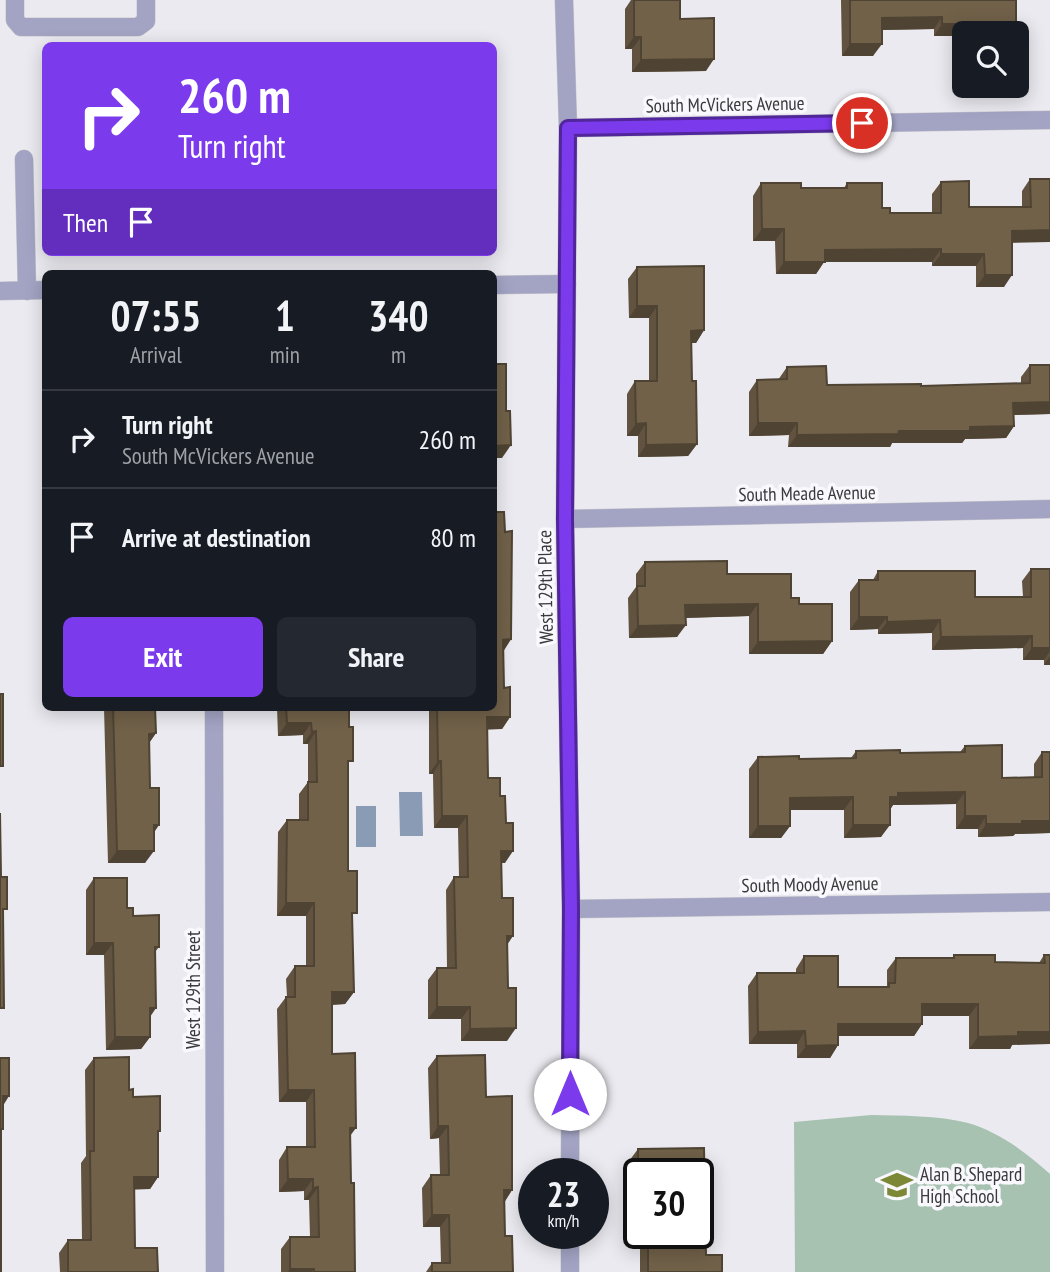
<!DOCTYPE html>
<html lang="en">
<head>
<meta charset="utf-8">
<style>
  :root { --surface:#171b24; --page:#242831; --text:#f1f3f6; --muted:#9ea1a6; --line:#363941; --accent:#7c3aed }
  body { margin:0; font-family:"PT Sans Narrow",sans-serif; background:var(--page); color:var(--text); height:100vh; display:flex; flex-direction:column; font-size:26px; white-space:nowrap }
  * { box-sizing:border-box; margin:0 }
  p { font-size:23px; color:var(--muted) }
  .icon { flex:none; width:38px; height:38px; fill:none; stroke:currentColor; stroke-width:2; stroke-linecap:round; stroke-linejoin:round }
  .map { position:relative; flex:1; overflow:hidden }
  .details { position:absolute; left:42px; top:270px; width:455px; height:441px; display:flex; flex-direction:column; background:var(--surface); border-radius:10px; box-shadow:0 4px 18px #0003 }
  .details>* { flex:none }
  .banner { position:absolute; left:42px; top:42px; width:455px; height:214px; border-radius:10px; box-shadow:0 4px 18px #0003; background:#7c3aed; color:#fff; overflow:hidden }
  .fabs { position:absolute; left:952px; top:21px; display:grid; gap:14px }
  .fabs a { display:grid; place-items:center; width:77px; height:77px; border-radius:10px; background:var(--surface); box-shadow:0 4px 18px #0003; font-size:35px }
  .speed { position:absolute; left:518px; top:1158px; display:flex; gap:14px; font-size:35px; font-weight:700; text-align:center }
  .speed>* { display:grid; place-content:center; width:91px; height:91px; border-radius:50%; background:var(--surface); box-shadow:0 4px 18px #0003; line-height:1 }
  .speed small { font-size:18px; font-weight:400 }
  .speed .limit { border:4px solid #111; border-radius:10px; background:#fff; color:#111 }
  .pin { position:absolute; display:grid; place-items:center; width:60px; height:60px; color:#fff; margin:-30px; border:4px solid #fff; border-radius:50%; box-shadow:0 2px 7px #0007 }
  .me { position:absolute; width:77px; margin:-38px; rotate:0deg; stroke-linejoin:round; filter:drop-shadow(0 0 5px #0008) }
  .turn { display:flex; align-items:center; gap:24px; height:147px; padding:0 21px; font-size:32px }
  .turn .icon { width:91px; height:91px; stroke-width:2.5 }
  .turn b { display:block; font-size:49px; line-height:60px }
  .then { display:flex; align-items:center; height:66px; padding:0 21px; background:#0003; gap:14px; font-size:26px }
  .eta { display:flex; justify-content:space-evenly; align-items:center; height:119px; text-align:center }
  .eta b { font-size:42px; font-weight:600; line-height:49px }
  .button { display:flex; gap:14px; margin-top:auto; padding:14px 21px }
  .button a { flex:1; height:80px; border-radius:10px; background:var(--accent); color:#fff; font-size:28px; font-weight:600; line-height:80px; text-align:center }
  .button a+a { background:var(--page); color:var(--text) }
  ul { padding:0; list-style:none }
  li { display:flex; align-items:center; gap:21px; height:98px; padding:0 21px; border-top:2px solid var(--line) }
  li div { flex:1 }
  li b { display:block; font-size:26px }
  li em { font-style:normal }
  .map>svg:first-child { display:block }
  .green { fill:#a7c2b1 }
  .water { fill:#8a9cb5 }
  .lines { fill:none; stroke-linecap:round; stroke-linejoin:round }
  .minor-casing { stroke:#c8c7cc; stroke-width:19 }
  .minor { stroke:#a3a4c4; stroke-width:18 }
  .wall { fill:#61533f }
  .shaded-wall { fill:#4f4433 }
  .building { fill:#716149; stroke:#4f4433; stroke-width:2; fill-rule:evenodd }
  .route-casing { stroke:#51269a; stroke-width:18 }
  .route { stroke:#7c3aed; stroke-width:12 }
  .labels { text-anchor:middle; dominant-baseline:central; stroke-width:7; stroke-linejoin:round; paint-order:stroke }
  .street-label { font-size:19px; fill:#3a3a3c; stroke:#f8f8fd }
  .poi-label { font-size:19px; fill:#3a3a3c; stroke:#f8f8fd; text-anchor:start }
</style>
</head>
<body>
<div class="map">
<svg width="1050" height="1272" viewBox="0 0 1050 1272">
  <rect width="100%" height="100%" fill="#ebeaf0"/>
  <path class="green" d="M871,1115C901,1116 938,1115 968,1123C999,1132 1027,1153 1050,1174V1272H795L794,1122Z"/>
  <g class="water">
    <path d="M399,792H422L423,836H400Z"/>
    <rect x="356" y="806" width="20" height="41"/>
  </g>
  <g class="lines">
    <defs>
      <g id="minor">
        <path d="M15,0V20L21,27H138L146,21V0"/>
        <path d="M564,0L568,128L565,519L571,909L570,1174"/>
        <path d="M568,128L1050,120"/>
        <path d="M24,159L27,291"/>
        <path d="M494,285L567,284"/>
        <path d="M0,291L46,290"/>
        <path d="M565,519L1050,509"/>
        <path d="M214,707L215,1272"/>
        <path d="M571,909L1050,902"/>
        <path d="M570,1272V1234"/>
      </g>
    </defs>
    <use href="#minor" class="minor-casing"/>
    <use href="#minor" class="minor"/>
  </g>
  <g class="wall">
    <path d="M631,0H680V19L706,71L632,72V49H625V9Z"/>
    <path d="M841,0H1016V33H964V36H934V29L882,30L873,56H842Z"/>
    <path d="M1030,179H1050L1012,243L1004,287H976V266H932V262H824L816,274H776L775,241H753V196L761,183L801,188H844L847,183L890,213H932V194L941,182L969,207H1022V191Z"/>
    <path d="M637,267L704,330L696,343H691L692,381L697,444L688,456L638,457V436H627V394L635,381H649V318H629L628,279Z"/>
    <path d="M1030,365H1050V414L1014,415V426L1006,438L965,439L962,443H892L890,447H788L789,435L749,436V392L757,380H778L787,367L827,385L921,386L1021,383V377Z"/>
    <path d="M505,532L511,639L503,651L504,688L510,717L502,729H488V778L505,863H502V898L507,945V1041H461V1019H428V980L437,968H447L446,890L454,877H459L458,828H434L433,774H429V707H494Z"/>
    <path d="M645,562L727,574L791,598L799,604L832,641L823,654H749V616L686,618L677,637L629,638L628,598L636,587V574Z"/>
    <path d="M1031,569H1050V665H1044V660H1023V648L932,650V633L878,634V629L850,630V592L859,580H873L878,571L975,597H1023L1022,581Z"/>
    <path d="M104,707H155L156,733L149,743L150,788L154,833L145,863H108Z"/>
    <path d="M277,707H349L348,871L352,920L354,992L345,1004L332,1005V1054L350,1136L351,1183L355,1272H281V1249L290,1237H310L309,1200H304V1191L279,1192V1160L287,1147H306V1102H279L277,1009L286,997H287L286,979L295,966H306V916H277L278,832L287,820H299V794L308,782V744H303V735L278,736Z"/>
    <path d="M965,746L1002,778H1034V764L1042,752L1050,833L1015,834L1013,836L978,837V829H956V804L893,805L890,809L881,837L844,838V810H790V826L781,838H749V769L758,757L799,759L851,758L856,751L900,753L960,752Z"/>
    <path d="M94,878L127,908L159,947L155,952L150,1017V1037L141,1049L106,1050L104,955H86V890Z"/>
    <path d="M954,955L995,962L1039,963L1044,955H1050L1012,1045L1010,1049H969V1016H922V1024L914,1036H838V1045L830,1058H797V1044H749L748,986L757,973H796V969L804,956L838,987H887V970L896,958H952Z"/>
    <path d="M437,1056L486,1097L512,1190L504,1202L505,1236L513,1272H426L432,1263H441L440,1227H423L422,1188L431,1175H440L439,1138L430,1139L428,1068Z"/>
    <path d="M94,1058L129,1090L158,1134V1177L150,1189H134L135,1248L158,1272H60L59,1253L68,1240H82L81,1163L86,1156L85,1070Z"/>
    <path d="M638,1149L706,1255L722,1272H640V1248H629V1161Z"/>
  </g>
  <g class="shaded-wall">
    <path d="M942,17L934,29L873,30L882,18Z"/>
    <path d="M942,24H979L972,33H964V36H934Z"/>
    <path d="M634,37H641L632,49H625Z"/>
    <path d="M850,44H882L873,56H842Z"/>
    <path d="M714,59L706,71L632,72L641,60Z"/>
    <path d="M762,229H784L775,241H753Z"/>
    <path d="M1050,230V242L1003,243L1012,231Z"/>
    <path d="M941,249L932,262H824L816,274H776L784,262L825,250Z"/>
    <path d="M941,254H984L976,266H932Z"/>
    <path d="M985,275H1012L1004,287H976Z"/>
    <path d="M637,306H657L649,318H629Z"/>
    <path d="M704,330L696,343H682L691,331Z"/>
    <path d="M1050,402V414L1005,415L1013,403Z"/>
    <path d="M646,423L638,436H627L636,424Z"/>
    <path d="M758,423H797L789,435L749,436Z"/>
    <path d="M1014,426L1006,438L965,439L962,443H892L890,447H788L797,435Z"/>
    <path d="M697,444L688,456L638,457L646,445Z"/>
    <path d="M511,445L502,458H494V446Z"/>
    <path d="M758,604L749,616L677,618L685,605Z"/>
    <path d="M859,617H887L878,629L850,630Z"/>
    <path d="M940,620L932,633L878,634L887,622Z"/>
    <path d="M686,625L677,637L629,638L638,626Z"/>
    <path d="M1032,636L1023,648L932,650L941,637Z"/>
    <path d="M511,639L503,652V640Z"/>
    <path d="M832,641L823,654H749L758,642Z"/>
    <path d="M1032,648H1050V651L1044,660H1023Z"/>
    <path d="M1050,656V665H1044Z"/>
    <path d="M487,717H510L502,729L479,730Z"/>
    <path d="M287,723H311L303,735L278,736Z"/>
    <path d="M316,731L308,744H303L312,732Z"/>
    <path d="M156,733L147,746L149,734Z"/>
    <path d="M438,761H441L433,774H429Z"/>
    <path d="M965,792L956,804L893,805L890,810V797L898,793Z"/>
    <path d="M853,797L844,810H781L790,798Z"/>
    <path d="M442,816H467L458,828H434Z"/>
    <path d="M965,816H986L978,829H956Z"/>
    <path d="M1022,821H1050V833L1015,834L1013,836L978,837L986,824Z"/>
    <path d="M154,825H159L151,837Z"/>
    <path d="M853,825H890L881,837L844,838Z"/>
    <path d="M758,826H790L781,838H749Z"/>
    <path d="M117,851H154L145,863H108Z"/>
    <path d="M501,851H513L505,863H493Z"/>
    <path d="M286,903H314L306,916H277Z"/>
    <path d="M507,936H513L505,948Z"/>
    <path d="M94,943H113L104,955H86Z"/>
    <path d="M332,992H354L345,1004L323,1005Z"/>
    <path d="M922,1004H978L969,1016H914Z"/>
    <path d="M437,1007H470L461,1019H428Z"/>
    <path d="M150,1008H156L148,1020Z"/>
    <path d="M838,1024H922L914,1036H830Z"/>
    <path d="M516,1028L507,1041H461L470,1029Z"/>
    <path d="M805,1031L797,1044H749L758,1032Z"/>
    <path d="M1018,1032H1050V1044L1012,1045L1010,1049H969L978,1037Z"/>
    <path d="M115,1037H150L141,1049L106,1050Z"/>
    <path d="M838,1045L830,1058H797L806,1046Z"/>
    <path d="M288,1090H314L306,1102H279Z"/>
    <path d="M3,1096H9L1,1109Z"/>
    <path d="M438,1126H448L439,1138L430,1139Z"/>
    <path d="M350,1128H356L347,1140Z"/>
    <path d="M134,1177H158L150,1189L125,1190Z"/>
    <path d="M288,1179H313L304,1191L279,1192Z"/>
    <path d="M318,1187L309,1200H304L313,1188Z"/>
    <path d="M504,1190H512L504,1203Z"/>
    <path d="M432,1215H449L440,1227H423Z"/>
    <path d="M638,1236H648L640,1248H629Z"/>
    <path d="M290,1269H314L312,1272H288Z"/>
  </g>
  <g class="building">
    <path d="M634,0H680V19L714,18V59L641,60V37H634Z"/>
    <path d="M850,0H1016V33H980L979,24H942V17L882,18V44H850Z"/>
    <path d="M1030,179H1050V230L1012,231V275H985L984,254H941V249L825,250V262H784V229H762L761,183H801V188H847V183H882V208H890V213H941V182L969,181V207H1031Z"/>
    <path d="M704,266V330L691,331L692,381H696L697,444L646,445V423L636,424L635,381H657V306H637V267Z"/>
    <path d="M494,364H506V411H510L511,445L494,446Z"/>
    <path d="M1030,365H1050V402L1013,403L1014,426L970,427V431H899L898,434L797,435V423H758L757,380L787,379V367L826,366L827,385L921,384V386L1030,383Z"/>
    <path d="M494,512H504L505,532L512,531L511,639L503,640L504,688L510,687V717H487L488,778H500V796H505L506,823H513V851H501L502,898H513V936H507L508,988H516V1028L470,1029V1007H437V968H456L454,877H468L467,816H442L441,761H438L437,707H494Z"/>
    <path d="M727,561V574H791V598H799V604H832V641L758,642V604L685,605L686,625L638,626L637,586H645V562Z"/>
    <path d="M1031,569H1050V648H1032V636L941,637L940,620L887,622V617H859V580H878V571H975V597H1031Z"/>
    <rect x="0" y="694" width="3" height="72"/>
    <path d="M113,707H155L156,733L149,734L150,788H159V825H154V851H117Z"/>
    <path d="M286,707H349V727H353V761H348V871H357V913H352L354,992H332V1054L355,1053L356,1128H350L351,1183H354L355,1272H314V1269H290V1237H319L318,1187L313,1188V1179H288L287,1147H315L314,1090H288L286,997H295V966H314V903H286L287,820H308V782H317L316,731L312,732L311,723H287Z"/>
    <path d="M1002,745V778L1042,777V752H1050V821H1022V824H986V816H965V792L898,793V797H890V825H853V797L790,798V826H758V757L799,756V759L856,758V751L900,750V753L965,752V746Z"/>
    <path d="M0,813L1,877H7V909H3L4,1008H0Z"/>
    <path d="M94,878H127V908H133V916L159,915V947H155L156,1008H150V1037H115L113,943H94Z"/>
    <path d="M954,955H995V962L1045,963L1044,955H1050V1032H1018V1036L978,1037V1004H922V1024H838V1045L806,1046L805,1031L758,1032L757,973H804V956H838V987H889V983H895L896,958H954Z"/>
    <path d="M485,1055L486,1097L512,1096V1190H504L505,1236H512L513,1272H432V1263H450L449,1215H432L431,1175H449L448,1126H438L437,1056Z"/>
    <path d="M129,1057V1090L133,1089V1097L160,1096V1131H158V1177H134L135,1248H157L158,1272H68V1240H91L90,1151H94V1058Z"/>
    <path d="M0,1058H9V1096H3V1129H1V1272Z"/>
    <path d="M704,1148L706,1255H722V1272H648V1236H638V1149ZM639,1174H698V1234H639Z"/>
  </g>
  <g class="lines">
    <defs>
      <path id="route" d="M570,1094L571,908L565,519L568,128L862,123"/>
    </defs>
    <use href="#route" class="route-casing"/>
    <use href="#route" class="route"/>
  </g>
  <defs>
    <symbol id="school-bare" viewBox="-9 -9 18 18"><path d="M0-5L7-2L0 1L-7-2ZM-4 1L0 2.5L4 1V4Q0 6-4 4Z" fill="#7c8835" stroke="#f8f8fd" stroke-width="2.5" paint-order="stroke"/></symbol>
  </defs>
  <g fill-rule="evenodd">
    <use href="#school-bare" x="875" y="1163" width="44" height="44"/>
  </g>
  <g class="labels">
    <g class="street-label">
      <text transform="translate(725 104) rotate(-1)">South McVickers Avenue</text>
      <text transform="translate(807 493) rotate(-1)">South Meade Avenue</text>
      <text transform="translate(545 587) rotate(-91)">West 129th Place</text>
      <text transform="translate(810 884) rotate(-1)">South Moody Avenue</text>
      <text transform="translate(193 990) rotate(-90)">West 129th Street</text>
    </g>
    <g class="poi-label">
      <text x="920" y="1174">Alan B. Shepard<tspan x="920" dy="22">High School</tspan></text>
    </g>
  </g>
</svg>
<div class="fabs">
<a><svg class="icon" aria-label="search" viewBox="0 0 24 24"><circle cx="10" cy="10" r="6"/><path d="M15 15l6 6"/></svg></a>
</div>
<div class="speed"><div>23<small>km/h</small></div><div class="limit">30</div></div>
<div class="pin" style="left:862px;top:123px;background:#d93025"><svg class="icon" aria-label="arrive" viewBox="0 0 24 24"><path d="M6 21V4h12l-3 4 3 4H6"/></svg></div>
<svg class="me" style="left:570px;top:1094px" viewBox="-20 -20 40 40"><circle r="19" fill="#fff"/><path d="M0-13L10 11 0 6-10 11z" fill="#7c3aed"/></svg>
<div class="banner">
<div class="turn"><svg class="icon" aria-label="right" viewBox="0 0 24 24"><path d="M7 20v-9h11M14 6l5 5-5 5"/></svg><div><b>260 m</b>Turn right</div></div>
<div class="then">Then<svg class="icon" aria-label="arrive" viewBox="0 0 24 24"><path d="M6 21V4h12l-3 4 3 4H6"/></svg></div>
</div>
<section class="details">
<div class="eta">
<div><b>07:55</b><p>Arrival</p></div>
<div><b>1</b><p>min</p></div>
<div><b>340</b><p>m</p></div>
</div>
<ul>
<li><svg class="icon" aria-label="right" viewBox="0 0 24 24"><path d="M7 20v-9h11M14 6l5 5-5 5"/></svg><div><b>Turn right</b><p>South McVickers Avenue</p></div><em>260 m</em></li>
<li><svg class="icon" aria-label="arrive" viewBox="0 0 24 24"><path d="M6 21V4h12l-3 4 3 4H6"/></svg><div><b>Arrive at destination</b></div><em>80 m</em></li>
</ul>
<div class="button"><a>Exit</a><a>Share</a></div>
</section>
</div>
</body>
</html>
